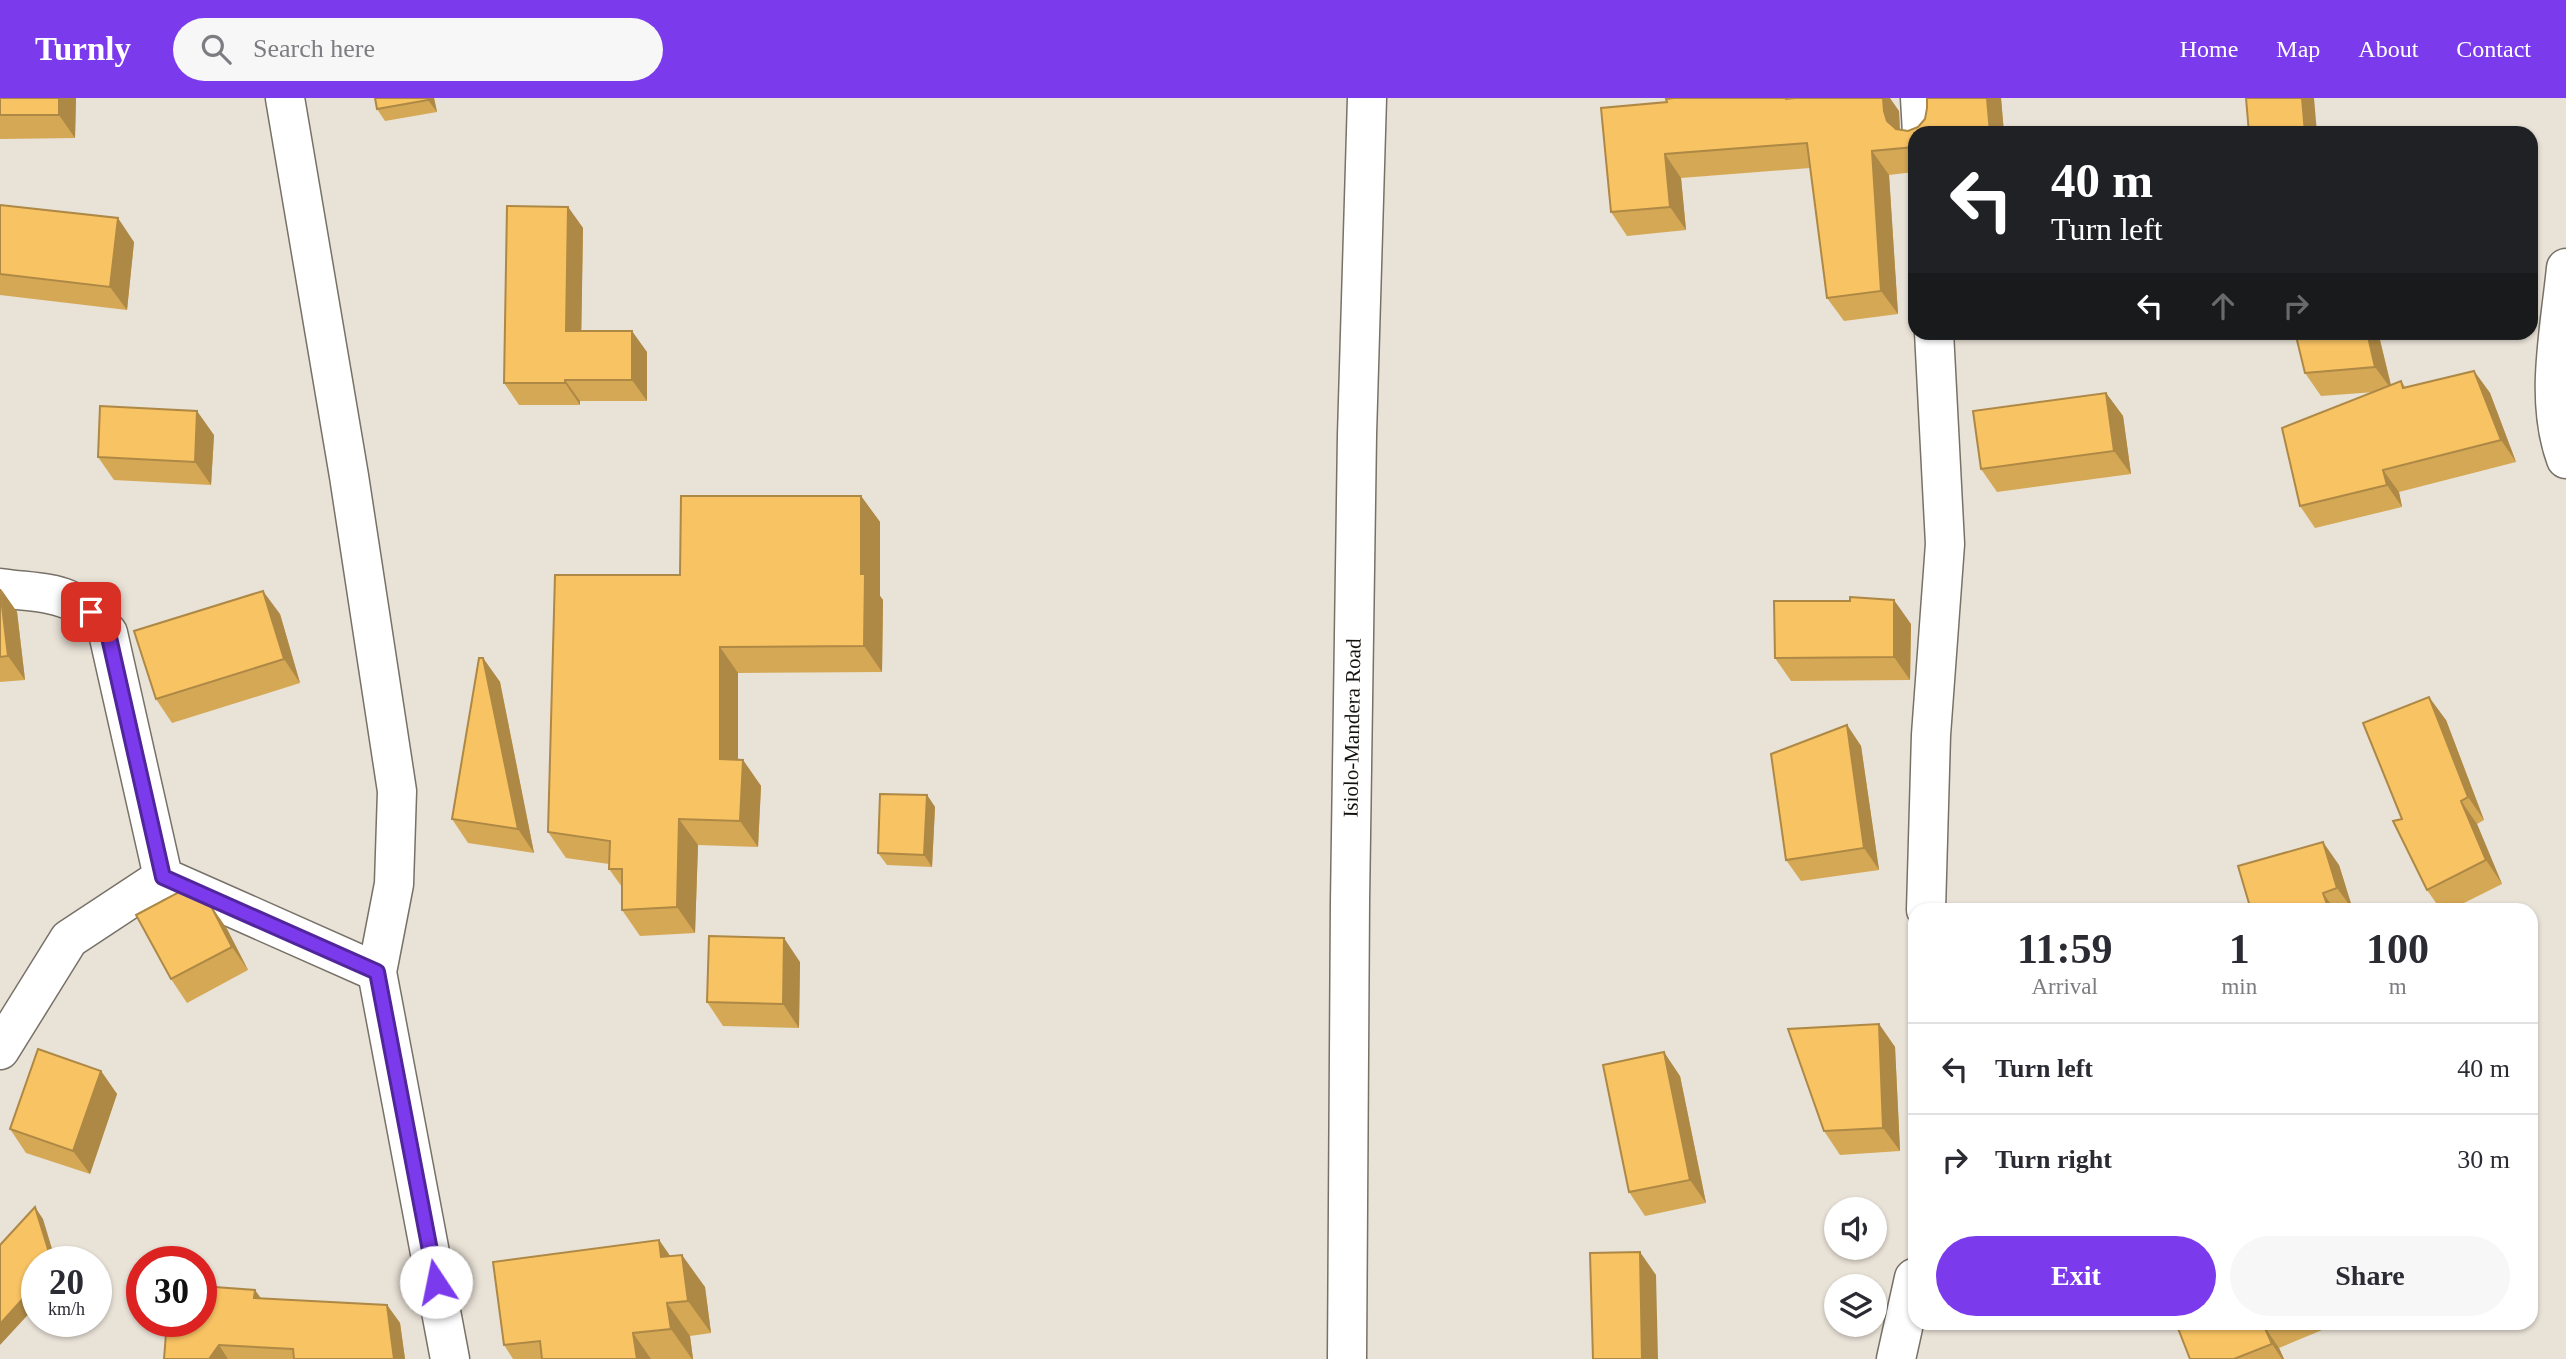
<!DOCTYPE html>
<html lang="en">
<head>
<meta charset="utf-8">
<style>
  :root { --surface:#fff; --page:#f7f7f7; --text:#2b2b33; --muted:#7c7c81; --line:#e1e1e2; --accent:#7c3aed }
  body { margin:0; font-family:"Times New Roman",serif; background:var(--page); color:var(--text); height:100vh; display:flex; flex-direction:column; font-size:26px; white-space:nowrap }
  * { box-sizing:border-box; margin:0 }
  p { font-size:23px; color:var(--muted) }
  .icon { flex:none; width:38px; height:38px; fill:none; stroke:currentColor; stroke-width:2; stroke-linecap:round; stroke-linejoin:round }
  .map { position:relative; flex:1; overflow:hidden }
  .details { position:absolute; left:1908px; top:805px; width:630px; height:427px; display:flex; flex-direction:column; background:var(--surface); border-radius:21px; box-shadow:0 2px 5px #0004 }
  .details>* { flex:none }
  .hud { position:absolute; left:1908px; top:28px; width:630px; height:214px; border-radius:21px; box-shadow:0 2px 5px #0004; background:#202124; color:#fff; overflow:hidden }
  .buttons { position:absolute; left:1824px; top:1099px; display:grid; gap:14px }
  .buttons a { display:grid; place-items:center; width:63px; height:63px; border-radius:50%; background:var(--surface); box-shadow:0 2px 5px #0004; font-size:35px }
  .speed { position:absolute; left:21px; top:1148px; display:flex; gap:14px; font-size:35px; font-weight:700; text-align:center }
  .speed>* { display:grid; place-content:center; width:91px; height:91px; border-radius:50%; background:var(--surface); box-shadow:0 2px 5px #0004; line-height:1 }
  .speed small { font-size:18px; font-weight:400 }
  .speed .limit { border:10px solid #d22; background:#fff; color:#111 }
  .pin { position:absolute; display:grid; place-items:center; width:60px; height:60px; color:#fff; margin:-30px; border-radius:14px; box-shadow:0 4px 10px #0006 }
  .me { position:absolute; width:77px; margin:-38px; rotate:349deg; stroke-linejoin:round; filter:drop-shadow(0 0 5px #0008) }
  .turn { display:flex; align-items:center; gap:24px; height:147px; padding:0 28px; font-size:32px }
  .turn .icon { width:91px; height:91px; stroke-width:2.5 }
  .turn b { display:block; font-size:49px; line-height:60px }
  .lanes { display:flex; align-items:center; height:66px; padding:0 28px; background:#0003; justify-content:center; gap:35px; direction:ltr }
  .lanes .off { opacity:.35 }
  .eta { display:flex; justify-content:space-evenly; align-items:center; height:119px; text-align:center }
  .eta b { font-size:42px; font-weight:700; line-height:49px }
  .button { display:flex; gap:14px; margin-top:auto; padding:14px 28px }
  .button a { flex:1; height:80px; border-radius:42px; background:var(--accent); color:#fff; font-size:28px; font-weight:700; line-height:80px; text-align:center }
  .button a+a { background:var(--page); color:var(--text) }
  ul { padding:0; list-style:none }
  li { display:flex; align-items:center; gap:21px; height:91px; padding:0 28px; border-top:2px solid var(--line) }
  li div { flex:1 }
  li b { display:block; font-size:26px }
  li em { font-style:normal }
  header { display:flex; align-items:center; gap:42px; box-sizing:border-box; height:98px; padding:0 35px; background:var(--accent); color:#fff }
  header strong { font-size:33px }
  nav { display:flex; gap:38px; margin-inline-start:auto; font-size:24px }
  .search { width:490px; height:63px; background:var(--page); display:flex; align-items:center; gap:18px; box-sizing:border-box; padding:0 24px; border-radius:38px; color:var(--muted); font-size:26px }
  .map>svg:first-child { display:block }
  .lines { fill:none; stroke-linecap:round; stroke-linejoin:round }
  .street-casing { stroke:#777167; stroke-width:41 }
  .highway-casing { stroke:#777167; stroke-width:41 }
  .street { stroke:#fff; stroke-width:38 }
  .highway { stroke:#fff; stroke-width:38 }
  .wall { fill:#d5a855 }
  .shaded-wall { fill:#ae8845 }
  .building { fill:#f8c363; stroke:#ae8845; stroke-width:2 }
  .route-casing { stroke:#51269a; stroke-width:18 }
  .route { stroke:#7c3aed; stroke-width:12 }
  .labels { text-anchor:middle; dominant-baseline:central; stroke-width:7; stroke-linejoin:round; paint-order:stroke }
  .street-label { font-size:21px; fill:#13110d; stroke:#fff }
</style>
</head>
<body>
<header>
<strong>Turnly</strong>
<div class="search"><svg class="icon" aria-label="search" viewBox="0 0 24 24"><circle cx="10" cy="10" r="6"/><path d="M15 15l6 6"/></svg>Search here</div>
<nav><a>Home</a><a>Map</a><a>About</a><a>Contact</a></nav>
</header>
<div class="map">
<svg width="2566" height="1261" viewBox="0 0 2566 1261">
  <rect width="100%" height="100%" fill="#e9e2d7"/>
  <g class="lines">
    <defs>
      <g id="street">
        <path d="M285,0L349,378L397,693L394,786L377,874L450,1261"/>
        <path d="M1920,0L1922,35"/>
        <path d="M2566,170C2560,232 2544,302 2566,361"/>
        <path d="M0,490C52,497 72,491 108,535L163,779L377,874"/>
        <path d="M1926,812L1931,637L1945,446L1934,234"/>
        <path d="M0,952L69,841L163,779"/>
        <path d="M1896,1261L1914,1180"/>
      </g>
      <path id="highway" d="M1347,1261L1350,804L1357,337L1367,0"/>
    </defs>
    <use href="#street" class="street-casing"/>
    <use href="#highway" class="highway-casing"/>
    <use href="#street" class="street"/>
    <use href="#highway" class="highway"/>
  </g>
  <g class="wall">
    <path d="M0,0H76L75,40L0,41Z"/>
    <path d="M375,0H434L437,14L385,23L377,11Z"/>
    <path d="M2001,0L2004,35H1914V74L1889,77L1898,216L1844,223L1827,200L1810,70L1681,80L1686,132L1627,138L1611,114L1601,10L1899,13L1900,32L1908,33Z"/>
    <path d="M0,107L134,144L127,212L0,197Z"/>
    <path d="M568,109L583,130L581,233L647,254V303H580V307H519L504,285Z"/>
    <path d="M2378,234L2391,287L2401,283L2406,290L2474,273L2490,295L2516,364L2399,394L2402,409L2315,430L2300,408L2375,294L2321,298L2305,275Z"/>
    <path d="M2106,295L2123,318L2131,376L1997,394L1981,371Z"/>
    <path d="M214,337L211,387L114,382L98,359Z"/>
    <path d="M861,398L880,424V498L883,502L882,574L738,575V662H743L761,688L758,749L698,747L695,835L640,838L622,812V789L609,771V766L566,760L548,734L680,477Z"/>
    <path d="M0,491L17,514L25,582L0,584Z"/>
    <path d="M280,516L300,585L172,625L156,601Z"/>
    <path d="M1911,526L1910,582L1791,583L1775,560Z"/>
    <path d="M483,560L500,584L534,755L468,745L452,721Z"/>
    <path d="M2446,622L2484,722L2477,726L2502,786L2450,812H2441L2427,792L2402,721Z"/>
    <path d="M1847,627L1861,648L1879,772L1801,783L1786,762Z"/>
    <path d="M927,697L935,709L932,769L887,767L878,755Z"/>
    <path d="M2339,767L2353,812H2251Z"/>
    <path d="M211,808L227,831L248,872L187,905L171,881Z"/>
    <path d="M800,864L799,930L723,928L707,904Z"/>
    <path d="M1879,926L1895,949L1900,1053L1840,1057L1824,1033Z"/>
    <path d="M101,973L117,996L90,1076L26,1055L10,1031Z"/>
    <path d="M1680,978L1706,1105L1645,1118L1629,1094Z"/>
    <path d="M659,1142L670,1158L705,1189L711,1235L690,1238L693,1261H513L504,1247Z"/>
    <path d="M261,1200L387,1207L400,1225L405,1261H164Z"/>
    <path d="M2176,1225H2325L2327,1230L2279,1250L2284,1261H2190Z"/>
  </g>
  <g class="shaded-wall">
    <path d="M59,0H76L75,40L59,17Z"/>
    <path d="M428,0H434L437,14L428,2Z"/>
    <path d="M1883,0H1890L1899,13L1900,36L1887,23L1884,13Z"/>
    <path d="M1987,0H2001L2004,35H1990Z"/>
    <path d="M2302,0H2314L2317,35H2305Z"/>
    <path d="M1872,53L1889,77L1898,216L1881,193Z"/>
    <path d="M1665,56L1681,80L1686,132L1670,109Z"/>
    <path d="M568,109L583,130L581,254L566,233Z"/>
    <path d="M118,120L134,144L127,212L110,189Z"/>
    <path d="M632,233L647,254V303L632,282Z"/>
    <path d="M2367,234H2378L2392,292L2375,269Z"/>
    <path d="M2474,273L2490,295L2516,364L2501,342Z"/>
    <path d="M565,282L580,303V307L565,285Z"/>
    <path d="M2106,295L2123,318L2131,376L2114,353Z"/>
    <path d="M197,313L214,337L211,387L195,364Z"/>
    <path d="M2383,372L2399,394L2402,409L2387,387Z"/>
    <path d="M861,398L880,424V498L883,502L882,574L864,548L861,476Z"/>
    <path d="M1,491L17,514L25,582L8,558Z"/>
    <path d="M263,493L280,516L300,585L284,561Z"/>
    <path d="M1894,502L1911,526L1910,582L1894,559Z"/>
    <path d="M720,549L738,575V687L720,661Z"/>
    <path d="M483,560L500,584L534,755L518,731Z"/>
    <path d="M2429,599L2446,622L2484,722L2468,699Z"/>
    <path d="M1847,627L1861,648L1879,772L1864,750Z"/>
    <path d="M743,662L761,688L758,749L740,723Z"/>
    <path d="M927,697L935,709L932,769L924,757Z"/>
    <path d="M2461,703L2477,726L2502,786L2486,762Z"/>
    <path d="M679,721L698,747L695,835L677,809Z"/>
    <path d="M2323,744L2339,767L2353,812L2337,790Z"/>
    <path d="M2323,795L2335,812H2329Z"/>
    <path d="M211,808L227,831L248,872L232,849Z"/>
    <path d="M784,840L800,864L799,930L783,906Z"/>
    <path d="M1879,926L1895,949L1900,1053L1883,1030Z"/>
    <path d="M1664,954L1680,978L1706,1105L1690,1082Z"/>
    <path d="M101,973L117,996L90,1076L73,1053Z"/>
    <path d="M35,1109L43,1121L56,1164H52Z"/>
    <path d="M659,1142L682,1175L661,1159Z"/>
    <path d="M1640,1154L1656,1177L1658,1261H1642Z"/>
    <path d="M682,1157L705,1189L711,1235L688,1203Z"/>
    <path d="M37,1185V1207L0,1247V1226Z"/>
    <path d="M255,1192L268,1210L254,1200Z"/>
    <path d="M667,1205L690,1238L693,1261H692L671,1231Z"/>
    <path d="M387,1207L400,1225L405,1261H394Z"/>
    <path d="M2264,1228L2279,1250L2284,1261H2282L2272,1246Z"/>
    <path d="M633,1235L651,1261H637Z"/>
    <path d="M219,1247L228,1261H209Z"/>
  </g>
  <g class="building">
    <rect x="0" y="0" width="59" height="17"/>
    <path d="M375,0H428V2L377,11Z"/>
    <path d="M1674,0H1786V1L1795,0H1883L1884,13L1887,23L1896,31L1908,33L1918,29L1925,21L1927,10V0H1987L1990,35H1914V49L1872,53L1881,193L1827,200L1807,45L1665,56L1670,109L1611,114L1601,10L1667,4L1666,1Z"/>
    <path d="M2246,0H2302L2305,35H2249Z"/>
    <path d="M0,107L118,120L110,189L0,176Z"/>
    <path d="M507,108L568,109L566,233H632V282H565V285H504Z"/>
    <path d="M2295,234H2367L2375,269L2305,275Z"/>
    <path d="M2474,273L2501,342L2383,372L2387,387L2300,408L2282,330L2401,283L2403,290Z"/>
    <path d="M2106,295L2114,353L1981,371L1973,313Z"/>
    <path d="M100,308L197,313L195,364L98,359Z"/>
    <path d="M681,398H861V476H865L864,548L720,549V661L743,662L740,723L679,721L677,809L622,812V771H609L610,743L548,734L555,477H680Z"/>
    <path d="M0,491L8,558L0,559Z"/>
    <path d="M263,493L284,561L156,601L134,533Z"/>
    <path d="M1850,499L1894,502V559L1775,560L1774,503H1850Z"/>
    <path d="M479,560H483L518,731L452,721Z"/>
    <path d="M2429,599L2468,699L2461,703L2486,762L2427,792L2393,723L2402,721L2363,625Z"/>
    <path d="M1847,627L1864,750L1786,762L1771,656Z"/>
    <path d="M880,696L927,697L924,757L878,755Z"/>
    <path d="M2323,744L2337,790L2323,795L2329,812H2251L2238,768Z"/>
    <path d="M179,794L211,808L232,849L171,881L136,817Z"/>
    <path d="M709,838L784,840L783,906L707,904Z"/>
    <path d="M1879,926L1883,1030L1824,1033L1788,931Z"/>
    <path d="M38,951L101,973L73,1053L10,1031Z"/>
    <path d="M1664,954L1690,1082L1629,1094L1603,967Z"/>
    <path d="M35,1109L52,1164H37V1185L0,1226V1147Z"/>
    <path d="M659,1142L661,1159L682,1157L688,1203L667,1205L671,1231L633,1235L637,1261H542L540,1243L504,1247L493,1164Z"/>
    <path d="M1640,1154L1642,1261H1593L1590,1155Z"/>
    <path d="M201,1188L255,1192L254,1200L387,1207L394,1261H294L293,1251L219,1247L209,1261H164L167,1223H201Z"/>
    <path d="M2176,1225H2272L2264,1228L2272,1246L2234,1261H2190Z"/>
  </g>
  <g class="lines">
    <defs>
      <path id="route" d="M91,514L108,535L163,779L377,874L436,1184"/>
    </defs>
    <use href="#route" class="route-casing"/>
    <use href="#route" class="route"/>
  </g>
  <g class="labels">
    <g class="street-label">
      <text transform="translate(1352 630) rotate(-89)">Isiolo-Mandera Road</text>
    </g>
  </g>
</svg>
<div class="buttons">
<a><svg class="icon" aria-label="sound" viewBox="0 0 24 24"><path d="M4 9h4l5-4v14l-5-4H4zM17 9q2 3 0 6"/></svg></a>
<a><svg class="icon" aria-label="layers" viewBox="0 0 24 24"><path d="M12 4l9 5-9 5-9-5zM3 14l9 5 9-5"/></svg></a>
</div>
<div class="speed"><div>20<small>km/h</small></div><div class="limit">30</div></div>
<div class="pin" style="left:91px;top:514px;background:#d93025"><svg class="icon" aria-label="arrive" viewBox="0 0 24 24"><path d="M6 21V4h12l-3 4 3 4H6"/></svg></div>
<svg class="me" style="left:436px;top:1184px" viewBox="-20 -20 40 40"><circle r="19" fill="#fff"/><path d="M0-13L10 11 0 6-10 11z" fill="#7c3aed"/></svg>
<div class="hud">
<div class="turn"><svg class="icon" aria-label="left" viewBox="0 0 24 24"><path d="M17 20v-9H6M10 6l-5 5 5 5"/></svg><div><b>40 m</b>Turn left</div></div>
<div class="lanes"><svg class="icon" aria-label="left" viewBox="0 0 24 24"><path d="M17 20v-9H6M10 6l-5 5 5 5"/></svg><svg class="icon off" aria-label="ahead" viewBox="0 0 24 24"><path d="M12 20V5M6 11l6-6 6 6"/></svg><svg class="icon off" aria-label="right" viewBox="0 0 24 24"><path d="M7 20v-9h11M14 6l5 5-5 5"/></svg></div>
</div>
<section class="details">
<div class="eta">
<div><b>11:59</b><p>Arrival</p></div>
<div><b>1</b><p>min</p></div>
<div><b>100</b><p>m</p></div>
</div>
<ul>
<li><svg class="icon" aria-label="left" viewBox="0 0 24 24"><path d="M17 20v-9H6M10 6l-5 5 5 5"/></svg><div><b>Turn left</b></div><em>40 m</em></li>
<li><svg class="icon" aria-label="right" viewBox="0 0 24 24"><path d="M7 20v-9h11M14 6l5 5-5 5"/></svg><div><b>Turn right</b></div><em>30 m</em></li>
</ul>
<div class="button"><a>Exit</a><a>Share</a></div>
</section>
</div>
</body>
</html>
